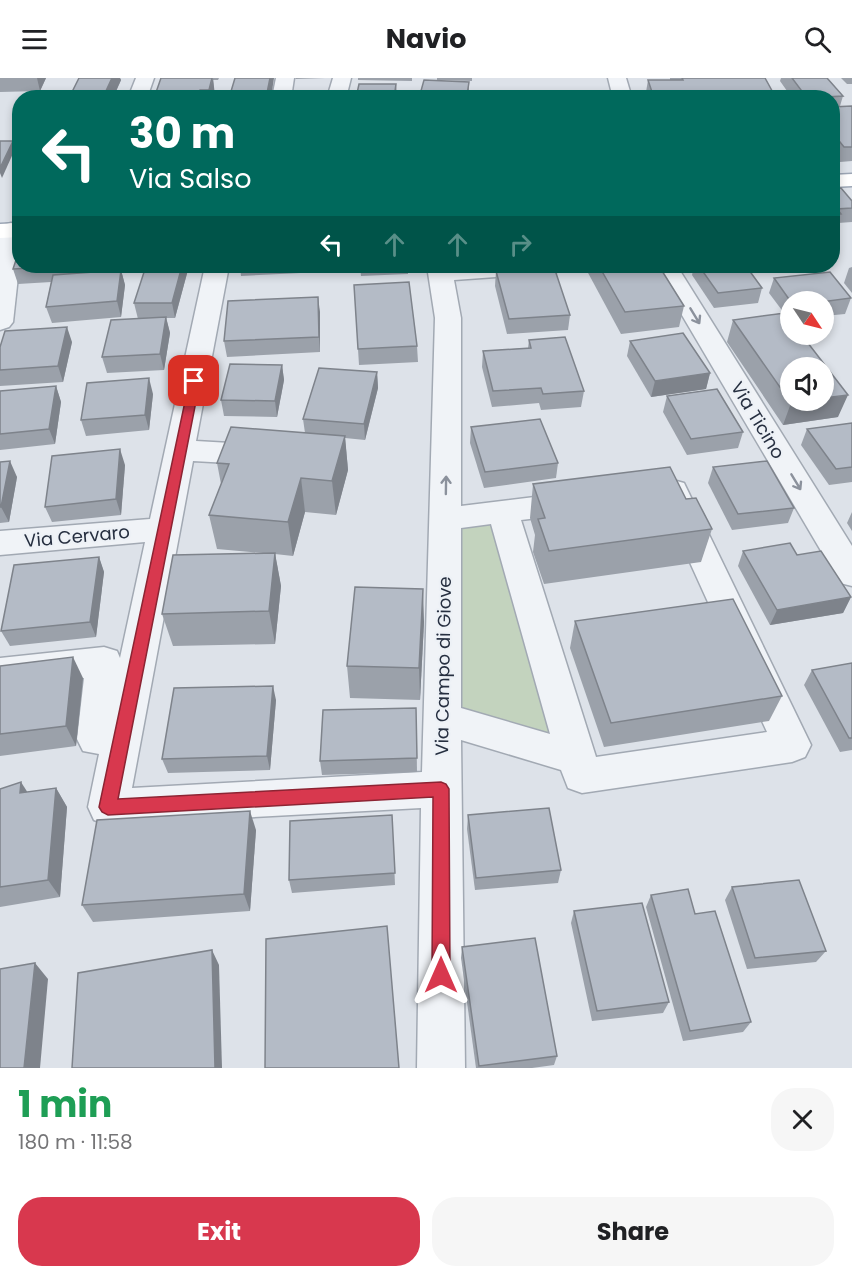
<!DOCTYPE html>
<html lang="en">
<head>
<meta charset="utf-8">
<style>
  :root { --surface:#fff; --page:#f6f6f6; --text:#202124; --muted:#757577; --accent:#d8384e }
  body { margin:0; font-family:Poppins,sans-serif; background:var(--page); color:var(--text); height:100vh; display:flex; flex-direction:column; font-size:22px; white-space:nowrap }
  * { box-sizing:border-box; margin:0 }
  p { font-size:20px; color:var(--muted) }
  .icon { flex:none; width:33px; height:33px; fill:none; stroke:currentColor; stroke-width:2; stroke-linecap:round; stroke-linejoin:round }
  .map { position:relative; height:990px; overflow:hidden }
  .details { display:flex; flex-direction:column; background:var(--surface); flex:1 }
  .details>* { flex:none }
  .top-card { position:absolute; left:12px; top:12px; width:828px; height:183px; border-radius:24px; box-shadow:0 3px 9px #0003; background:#00695c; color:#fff; overflow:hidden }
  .needle { width:39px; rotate:125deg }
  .controls { position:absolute; left:780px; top:213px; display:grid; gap:12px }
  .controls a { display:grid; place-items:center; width:54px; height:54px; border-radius:50%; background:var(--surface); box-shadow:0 3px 9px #0003; font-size:30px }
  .pin { position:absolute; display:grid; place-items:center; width:51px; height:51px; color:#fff; margin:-26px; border-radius:12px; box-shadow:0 3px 9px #0006 }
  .me { position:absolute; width:66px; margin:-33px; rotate:0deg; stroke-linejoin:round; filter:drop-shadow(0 0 4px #0008) }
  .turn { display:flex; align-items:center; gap:21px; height:126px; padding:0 18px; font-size:27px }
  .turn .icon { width:78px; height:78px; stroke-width:2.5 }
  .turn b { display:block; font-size:42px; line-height:51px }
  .lanes { display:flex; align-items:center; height:57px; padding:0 18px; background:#0003; justify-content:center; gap:30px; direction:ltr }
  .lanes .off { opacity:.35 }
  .round { display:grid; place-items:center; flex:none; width:63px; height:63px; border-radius:24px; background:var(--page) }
  .summary { display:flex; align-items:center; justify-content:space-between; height:102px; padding:0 18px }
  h1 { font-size:36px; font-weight:700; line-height:45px; color:#1e9e55 }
  .cta { display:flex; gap:12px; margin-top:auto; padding:12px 18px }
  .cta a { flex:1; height:69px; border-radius:24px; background:var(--accent); color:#fff; font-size:24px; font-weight:700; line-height:69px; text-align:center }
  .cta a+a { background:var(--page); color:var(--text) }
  header { display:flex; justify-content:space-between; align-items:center; height:78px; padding:0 18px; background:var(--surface); font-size:27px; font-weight:700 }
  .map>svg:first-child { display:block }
  .green { fill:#c3d3be }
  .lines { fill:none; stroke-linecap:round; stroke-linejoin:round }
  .minor-casing { stroke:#a2a9b3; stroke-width:3 }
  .major-casing { stroke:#9ca6b5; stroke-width:3 }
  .minor { fill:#f0f3f7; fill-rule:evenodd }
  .major { fill:#fff; fill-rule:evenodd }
  .wall { fill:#9ba1aa }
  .shaded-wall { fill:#7e838b }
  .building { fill:#b4bbc6; stroke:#7e838b; stroke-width:1.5 }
  .oneway { stroke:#8b919c }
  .route { fill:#d8384e; stroke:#8c2433; stroke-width:1.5 }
  .labels { text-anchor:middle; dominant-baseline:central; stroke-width:4.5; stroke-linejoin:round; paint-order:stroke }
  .street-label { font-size:18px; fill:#262f40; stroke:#edf1f6 }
</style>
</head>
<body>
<header><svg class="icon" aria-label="menu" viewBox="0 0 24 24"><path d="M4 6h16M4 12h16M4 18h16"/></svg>Navio<svg class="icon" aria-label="search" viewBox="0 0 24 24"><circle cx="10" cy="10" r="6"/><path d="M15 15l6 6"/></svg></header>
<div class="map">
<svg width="852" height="990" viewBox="0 0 852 990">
  <rect width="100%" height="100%" fill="#dde2e9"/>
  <path class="green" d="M496,440L558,663L455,632L459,444Z"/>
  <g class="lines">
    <defs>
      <g id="minor">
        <path d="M136,0H154L147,20H128Z"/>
        <path d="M276,0H294L291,20H272Z"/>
        <path d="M333,0H351L346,20H327Z"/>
        <path d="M608,0H626L632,20H613Z"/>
        <path d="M11,145L20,148V180L13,244L9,249L0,252V151L3,147Z"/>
        <path d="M205,188H229L196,363L265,367L275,370L280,377L275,384L265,387L193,383L132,710L422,694L435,240L427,188H564L560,193L552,195L454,202L461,240V428L673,402L684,405L811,667L805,679L792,684L582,715L568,710L561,692L461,662L465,990H417L421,730L108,747L94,742L88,729L99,676L83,673L77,661L84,600L0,610V580L104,569L117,573L120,580L145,464L0,477V453L150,441ZM663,425L767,654L596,679L521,442ZM491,446L550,656L461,630V450Z"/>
        <path d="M653,188H677L852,468V508L840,505Z"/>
      </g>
      <g id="major">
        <path d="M852,96V108L832,109V97Z"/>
        <path d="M20,145V159L0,160V146Z"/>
      </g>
    </defs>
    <use href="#minor" class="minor-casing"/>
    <use href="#major" class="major-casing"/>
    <use href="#minor" class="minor"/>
    <use href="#major" class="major"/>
  </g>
  <g class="wall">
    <path d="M0,0H46L40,13L0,14Z"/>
    <path d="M79,0H120L121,2L113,20H72L71,16Z"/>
    <path d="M161,0H219L218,2H213L215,20H154Z"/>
    <path d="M295,0H325L296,1Z"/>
    <path d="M358,0H412V3L358,2Z"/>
    <path d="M437,0H472V3L437,2Z"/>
    <path d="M670,0H765L776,20H645L648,2H670Z"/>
    <path d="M781,0H827L843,18L840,28L852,29V83L840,84L832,74V20H792L780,3Z"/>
    <path d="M841,0H852V6H847Z"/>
    <path d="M469,4L468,20H419Z"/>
    <path d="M832,111L852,123V144L838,145L836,151H832Z"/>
    <path d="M20,188H75L72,195L121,192L125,207L121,239L52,245L46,229L51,204L18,206L13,191Z"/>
    <path d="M189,188L175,240H166L170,255L164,292L107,295L102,279L138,241L134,225Z"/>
    <path d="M240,188H321V194L241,198Z"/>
    <path d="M360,188H408V196L361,198Z"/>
    <path d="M587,188H659L684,228L679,249L621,256L587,193Z"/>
    <path d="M694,188H746L762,210L758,225L714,230L692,197Z"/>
    <path d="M852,189V215L844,205L849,190Z"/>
    <path d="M496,193L570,237L568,252L507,256L495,208Z"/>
    <path d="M774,200L851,220L845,236L824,238V224H790V242L838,339L783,347L727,264L733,242L784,235L769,215Z"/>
    <path d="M354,207L417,268L418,284L359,287Z"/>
    <path d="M320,234V274L227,279L224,263Z"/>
    <path d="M529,262L584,313L581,329L541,332L539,325L492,329L482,289L483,273L528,270Z"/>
    <path d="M630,263L710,295L706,311L651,319L627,278Z"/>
    <path d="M72,264L63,304L0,308V269Z"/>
    <path d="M282,287L284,302L277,339L224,338L221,322Z"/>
    <path d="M377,294L378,310L365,362L345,360L348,392L336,437L305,434L293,478L275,476L281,508L275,566L173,568L162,536L263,475L217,471L209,437L221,406L217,385L305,355L303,341Z"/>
    <path d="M56,308L61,324L55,366L0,372V313Z"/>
    <path d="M153,316L149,352L86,358L81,342Z"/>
    <path d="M667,318L743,354L738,370L687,377L663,334Z"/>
    <path d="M852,345V404L829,407L801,367L807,351Z"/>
    <path d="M471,349L558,385L556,400L484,410L470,365Z"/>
    <path d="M0,384L17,399L9,444L0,445Z"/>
    <path d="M125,387L121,437L52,444L45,429Z"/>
    <path d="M713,389L794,430L788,445L732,452L708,405Z"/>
    <path d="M533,406L686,421L712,451L701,484L544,506L533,474L535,457L530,440Z"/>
    <path d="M852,434V453L847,445Z"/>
    <path d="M743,473L851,519L843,535L770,547L738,488Z"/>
    <path d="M99,479L104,494L96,559L10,568L1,553Z"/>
    <path d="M575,543L782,618L769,643L604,669L570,570Z"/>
    <path d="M424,544L420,622L350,620L347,588Z"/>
    <path d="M852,585V672L840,674L804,607L812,592Z"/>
    <path d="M0,588L83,600L76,668L0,678Z"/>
    <path d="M276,622L270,692L168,695L162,681Z"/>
    <path d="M416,630L417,694L322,697L320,683Z"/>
    <path d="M56,710L67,729L60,819L0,829V711L27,714Z"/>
    <path d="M392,737L395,807L292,815L289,802Z"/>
    <path d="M468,737L561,792L558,805L475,812L467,751Z"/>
    <path d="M256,752L250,833L93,844L82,827Z"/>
    <path d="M732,809L826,873L816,884L747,891L725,822Z"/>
    <path d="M651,817L695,836L751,944L743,954L683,963L646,829Z"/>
    <path d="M574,833L669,924L663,935L592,943L571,845Z"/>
    <path d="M462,869L557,978L554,987L532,990H476L461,880Z"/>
  </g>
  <g class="shaded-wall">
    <path d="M37,0H46L40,13Z"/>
    <path d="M112,0H120L121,2L113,20H106L105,15Z"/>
    <path d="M213,0L215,18V20H211L209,12Z"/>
    <path d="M270,0H274L271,20H266Z"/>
    <path d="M469,4L468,20H467Z"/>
    <path d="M396,6L397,20H394Z"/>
    <path d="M13,63L15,71L2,100L0,95V90Z"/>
    <path d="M66,188H75L70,203Z"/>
    <path d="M182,188H189L175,240L172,225Z"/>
    <path d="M121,192L125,207L121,239L117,223Z"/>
    <path d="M318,219L320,234V274L319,259Z"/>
    <path d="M166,239L170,255L164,292L160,276Z"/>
    <path d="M67,249L72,264L63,304L58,288Z"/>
    <path d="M282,287L284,302L277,339L275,323Z"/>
    <path d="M377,294L378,310L365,362L364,346Z"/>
    <path d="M710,295L706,311L651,319L655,303Z"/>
    <path d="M149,300L153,316L149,352L145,337Z"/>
    <path d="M56,308L61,324L55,366L49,351Z"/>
    <path d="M848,317L838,339L783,347L791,325L807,322H824V320Z"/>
    <path d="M345,358L348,392L336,437L332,403Z"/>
    <path d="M120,371L125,387L121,437L116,421Z"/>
    <path d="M10,383L17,399L9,444L1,429Z"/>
    <path d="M301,400L305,434L293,478L288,444Z"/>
    <path d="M275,475L281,508L275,566L269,533Z"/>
    <path d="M99,479L104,494L96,559L90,544Z"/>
    <path d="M423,511L424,544L420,622L419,590Z"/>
    <path d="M851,519L843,535L770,547L777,532Z"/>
    <path d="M73,579L83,600L76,668L66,648Z"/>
    <path d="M273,608L276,622L270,692L267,678Z"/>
    <path d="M21,704L33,723L20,715Z"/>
    <path d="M56,710L67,729L60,819L48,802Z"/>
    <path d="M250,733L256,752L250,833L244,816Z"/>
    <path d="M212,872L219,887L222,990H215Z"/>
    <path d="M35,885L48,901L40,990H24Z"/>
  </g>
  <g class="building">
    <path d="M79,0H112L105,15L71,16Z"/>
    <path d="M161,0H212L209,12H200L198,20H154Z"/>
    <path d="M235,0H270L266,20H229Z"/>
    <path d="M682,0H765L776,20H654L648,2H683Z"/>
    <path d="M792,0H827L843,18L807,20Z"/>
    <path d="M424,2L469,4L467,17H456V20H419Z"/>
    <path d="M359,6H396L394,20H356Z"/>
    <path d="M295,15H322L321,20H294Z"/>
    <path d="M852,28V69H844L832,54V29Z"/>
    <path d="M0,63H13L0,90Z"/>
    <path d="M841,110L852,123V130L837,131L841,136L832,137V111Z"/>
    <path d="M20,170V188H66L13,191Z"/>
    <path d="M146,188H182L172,225H134Z"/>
    <path d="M599,188H659L684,228L625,234Z"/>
    <path d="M699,188H746L762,210L718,215Z"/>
    <path d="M554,189L570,237L509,241L496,193Z"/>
    <path d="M121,192L117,223L46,229L53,197Z"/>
    <path d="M830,194L851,220L821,224H791L774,200Z"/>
    <path d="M409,204L417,268L358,271L354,207Z"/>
    <path d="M318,219L319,259L224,263L228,223Z"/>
    <path d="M785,235L790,243V256H801L848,317L824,320V290H790V322H807L791,325L733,242Z"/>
    <path d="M166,239L160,276L102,279L111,242Z"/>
    <path d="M67,249L58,288L0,292V269L5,253Z"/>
    <path d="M683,255L710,295L655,303L630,263Z"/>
    <path d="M565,259L584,313L543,316L541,310L493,313L483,273L531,270L529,262Z"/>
    <path d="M230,286L282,287L275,323L221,322Z"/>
    <path d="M319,290L377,294L364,346L303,341Z"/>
    <path d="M149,300L145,337L81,342L87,305Z"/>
    <path d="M56,308L49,351L0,356V313Z"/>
    <path d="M717,311L743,354L691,361L667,318Z"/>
    <path d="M540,341L558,385L485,394L471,349Z"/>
    <path d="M852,345V389L836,391L807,351Z"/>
    <path d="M231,349L345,358L332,403L301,400L288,444L209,437L229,386L217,385Z"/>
    <path d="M120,371L116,421L45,429L52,378Z"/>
    <path d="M10,383L1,429H0V384Z"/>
    <path d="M767,383L794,430L738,436L713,389Z"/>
    <path d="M670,389L686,421L696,420L712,451L549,473L538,441L545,440L533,406Z"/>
    <path d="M790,465L797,477L821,473L851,519L777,532L743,473Z"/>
    <path d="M275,475L269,533L162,536L173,477Z"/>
    <path d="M99,479L90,544L1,553L14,487Z"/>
    <path d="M355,509L423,511L419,590L347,588Z"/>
    <path d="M733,521L782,618L611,645L575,543Z"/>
    <path d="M73,579L66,648L0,656V588Z"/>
    <path d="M852,585V660H849L812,592Z"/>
    <path d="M273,608L267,678L162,681L174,610Z"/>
    <path d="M416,630L417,680L320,683L323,632Z"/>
    <path d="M21,704L20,715L56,710L48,802L0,809V711Z"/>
    <path d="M549,730L561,792L476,800L468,737Z"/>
    <path d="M250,733L244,816L82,827L97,742Z"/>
    <path d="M392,737L395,795L289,802L290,743Z"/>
    <path d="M799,802L826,873L755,880L732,809Z"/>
    <path d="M688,811L695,836L715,833L751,944L690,953L651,817Z"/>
    <path d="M642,825L669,924L597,933L574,833Z"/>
    <path d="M387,848L399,990H265L266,861Z"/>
    <path d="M535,860L557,978L479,988L462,869Z"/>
    <path d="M212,872L215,990H72L78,895Z"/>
    <path d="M35,885L24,990H0V891Z"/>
  </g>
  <defs><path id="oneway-shaft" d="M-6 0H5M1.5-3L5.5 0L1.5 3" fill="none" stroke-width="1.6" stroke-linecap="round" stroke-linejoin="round" transform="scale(1.5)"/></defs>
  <g class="oneway">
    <use href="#oneway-shaft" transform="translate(695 238) rotate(59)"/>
    <use href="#oneway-shaft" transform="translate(796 404) rotate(59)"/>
    <use href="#oneway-shaft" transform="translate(446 407) rotate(-89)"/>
  </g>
  <path class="route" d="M190,300L200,303L118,721L441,704L446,706L449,711L450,897L448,904L441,906L435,904L432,897L433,719L108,737L102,734L99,729Z"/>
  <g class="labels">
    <g class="street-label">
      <text transform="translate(758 342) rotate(59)">Via Ticino</text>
      <text transform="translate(77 458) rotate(-5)">Via Cervaro</text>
      <text transform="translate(443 588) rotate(-89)">Via Campo di Giove</text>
    </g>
  </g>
</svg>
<div class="controls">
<a><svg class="needle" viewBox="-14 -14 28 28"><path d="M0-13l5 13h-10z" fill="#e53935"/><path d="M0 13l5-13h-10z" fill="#757577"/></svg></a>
<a><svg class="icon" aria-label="sound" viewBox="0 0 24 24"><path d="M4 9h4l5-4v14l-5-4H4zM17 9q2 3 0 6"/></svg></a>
</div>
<div class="pin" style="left:194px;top:303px;background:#d93025"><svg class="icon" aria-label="arrive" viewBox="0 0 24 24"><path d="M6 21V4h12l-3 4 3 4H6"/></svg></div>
<svg class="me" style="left:441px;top:897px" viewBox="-20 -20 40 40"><path d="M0-17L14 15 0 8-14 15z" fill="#d8384e" stroke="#fff" stroke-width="4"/></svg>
<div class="top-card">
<div class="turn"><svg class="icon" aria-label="left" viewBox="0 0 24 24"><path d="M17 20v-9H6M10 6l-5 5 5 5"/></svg><div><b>30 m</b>Via Salso</div></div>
<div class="lanes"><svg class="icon" aria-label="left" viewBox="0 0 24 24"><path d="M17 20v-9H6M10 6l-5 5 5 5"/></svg><svg class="icon off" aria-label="ahead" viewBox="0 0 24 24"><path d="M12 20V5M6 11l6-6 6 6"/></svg><svg class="icon off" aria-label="ahead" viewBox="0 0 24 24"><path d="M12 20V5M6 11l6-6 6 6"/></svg><svg class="icon off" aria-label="right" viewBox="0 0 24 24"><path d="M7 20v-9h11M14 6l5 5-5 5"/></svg></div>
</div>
</div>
<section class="details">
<div class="summary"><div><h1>1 min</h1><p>180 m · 11:58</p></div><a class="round"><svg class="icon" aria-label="close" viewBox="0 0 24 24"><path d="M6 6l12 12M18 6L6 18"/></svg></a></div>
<div class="cta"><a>Exit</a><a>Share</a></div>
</section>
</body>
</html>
